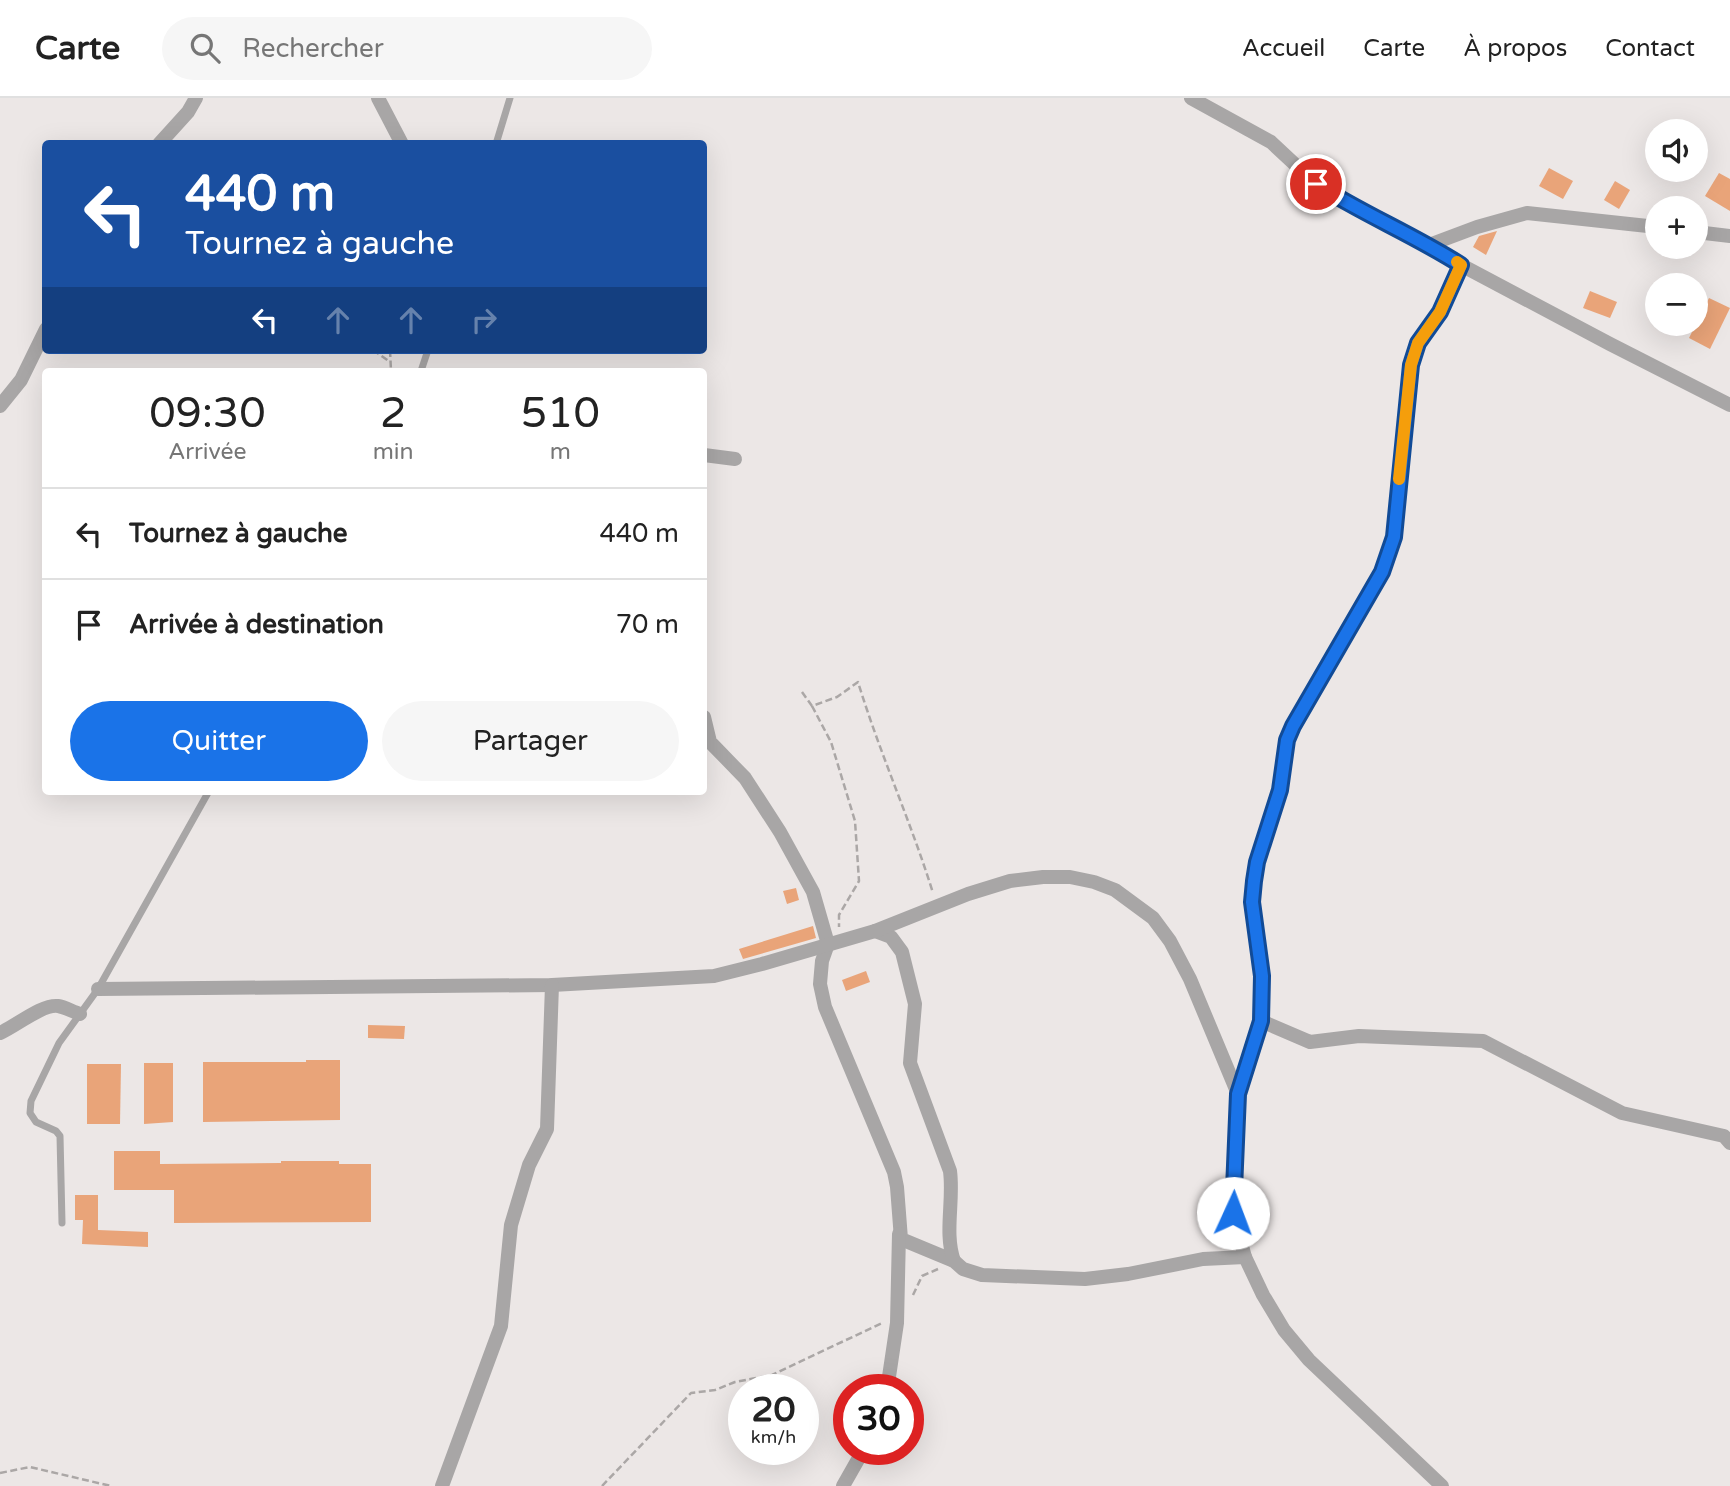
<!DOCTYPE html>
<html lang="fr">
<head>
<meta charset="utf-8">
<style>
  :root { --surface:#fff; --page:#f6f6f6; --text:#222; --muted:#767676; --line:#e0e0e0; --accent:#1a73e8 }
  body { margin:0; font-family:"Varela Round",sans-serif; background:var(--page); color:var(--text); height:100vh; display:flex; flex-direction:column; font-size:26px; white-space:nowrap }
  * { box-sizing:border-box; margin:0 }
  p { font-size:23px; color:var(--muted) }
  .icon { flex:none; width:38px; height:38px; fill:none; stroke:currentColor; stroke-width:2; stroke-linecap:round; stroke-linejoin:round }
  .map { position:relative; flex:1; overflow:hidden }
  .side { position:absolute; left:42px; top:270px; width:665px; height:427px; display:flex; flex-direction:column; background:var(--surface); border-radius:7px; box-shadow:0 7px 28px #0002 }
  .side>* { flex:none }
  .banner { position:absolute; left:42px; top:42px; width:665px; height:214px; border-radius:7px; box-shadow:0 7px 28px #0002; background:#1a4fa0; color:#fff; overflow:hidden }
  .fabs { position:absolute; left:1645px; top:21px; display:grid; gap:14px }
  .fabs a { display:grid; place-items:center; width:63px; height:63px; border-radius:50%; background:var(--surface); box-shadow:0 7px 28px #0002; font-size:35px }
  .speed { position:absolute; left:728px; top:1276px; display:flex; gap:14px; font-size:35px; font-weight:700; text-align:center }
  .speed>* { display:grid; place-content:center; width:91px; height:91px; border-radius:50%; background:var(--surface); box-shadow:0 7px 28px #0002; line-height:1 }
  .speed small { font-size:18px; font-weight:400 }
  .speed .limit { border:10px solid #d22; background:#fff; color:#111 }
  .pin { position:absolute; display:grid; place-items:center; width:60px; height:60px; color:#fff; margin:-30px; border:4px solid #fff; border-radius:50%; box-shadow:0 2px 7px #0007 }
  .me { position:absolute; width:77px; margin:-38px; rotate:2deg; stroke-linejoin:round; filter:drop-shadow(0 0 5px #0008) }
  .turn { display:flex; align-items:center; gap:24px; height:147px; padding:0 28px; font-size:32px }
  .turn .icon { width:91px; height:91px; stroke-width:2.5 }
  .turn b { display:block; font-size:49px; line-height:60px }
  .lanes { display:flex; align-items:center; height:66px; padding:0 28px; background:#0003; justify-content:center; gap:35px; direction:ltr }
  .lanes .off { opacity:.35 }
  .eta { display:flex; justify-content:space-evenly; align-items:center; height:119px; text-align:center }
  .eta b { font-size:42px; font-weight:600; line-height:49px }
  .action { display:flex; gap:14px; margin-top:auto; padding:14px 28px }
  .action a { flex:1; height:80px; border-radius:42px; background:var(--accent); color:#fff; font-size:28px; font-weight:600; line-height:80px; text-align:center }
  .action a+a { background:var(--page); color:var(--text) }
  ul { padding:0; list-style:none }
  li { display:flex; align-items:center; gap:21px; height:91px; padding:0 28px; border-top:2px solid var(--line) }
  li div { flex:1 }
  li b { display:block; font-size:26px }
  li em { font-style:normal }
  header { display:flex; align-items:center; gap:42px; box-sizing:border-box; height:98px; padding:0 35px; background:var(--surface); border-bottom:2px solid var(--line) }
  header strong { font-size:33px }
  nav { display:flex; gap:38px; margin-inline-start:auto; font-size:24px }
  .search { width:490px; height:63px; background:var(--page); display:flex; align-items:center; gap:18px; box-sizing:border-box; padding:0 24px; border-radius:38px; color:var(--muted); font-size:26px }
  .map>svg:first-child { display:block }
  .building { fill:#e9a479 }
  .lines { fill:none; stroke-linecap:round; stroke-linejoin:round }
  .path { stroke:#aba7a6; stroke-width:2.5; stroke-dasharray:7 3.5; stroke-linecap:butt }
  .lane { stroke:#a8a6a6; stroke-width:7 }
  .street { stroke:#a8a6a6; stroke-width:14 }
  .route-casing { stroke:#114b97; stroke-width:18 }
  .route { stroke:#1a73e8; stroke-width:12 }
  .slow { stroke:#f59e0b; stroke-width:12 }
</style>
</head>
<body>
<header>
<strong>Carte</strong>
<div class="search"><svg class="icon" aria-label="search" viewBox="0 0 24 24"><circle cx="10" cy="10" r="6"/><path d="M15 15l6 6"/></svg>Rechercher</div>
<nav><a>Accueil</a><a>Carte</a><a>À propos</a><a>Contact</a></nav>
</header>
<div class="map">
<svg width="1730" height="1388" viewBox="0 0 1730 1388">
  <rect width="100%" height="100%" fill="#ece7e6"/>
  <g class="building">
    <path d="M1549,70L1573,83L1563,101L1539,88Z"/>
    <path d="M1719,75L1730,81V113L1705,98Z"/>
    <path d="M1615,83L1630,92L1619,111L1604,102Z"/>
    <path d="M1497,133L1486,157L1473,149L1479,138Z"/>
    <path d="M1590,193L1617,204L1610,220L1583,210Z"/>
    <path d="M1709,200L1730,210L1710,251L1689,240Z"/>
    <path d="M796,790L799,802L787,806L783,793Z"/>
    <path d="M813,828L816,840L743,861L739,851Z"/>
    <path d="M866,873L870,884L846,893L842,882Z"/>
    <path d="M368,927L405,928L404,941L368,940Z"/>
    <path d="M306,962H340V1022L203,1024V964H306Z"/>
    <path d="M144,965H173V1024L144,1026Z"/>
    <path d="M87,966H121L120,1026H87Z"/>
    <path d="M114,1053H160V1066L281,1065V1063H339V1066H371V1124L174,1125V1092H114Z"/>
    <path d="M75,1097H98V1132L148,1134V1149L82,1146L83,1122H75Z"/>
  </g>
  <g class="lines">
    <g class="path">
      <path d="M373,252L390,264"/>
      <path d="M390,252L391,273"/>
      <path d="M802,594L812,608L837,599L858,584C880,656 911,724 933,795"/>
      <path d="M812,608L831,644L855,723L859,783L839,817V829"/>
      <path d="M913,1197L922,1178L938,1171"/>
      <path d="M0,1375L30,1369L111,1388"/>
      <path d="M602,1388L691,1295L715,1292L735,1284L772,1277L882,1225"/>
    </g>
    <g class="lane">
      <path d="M496,46L510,0"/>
      <path d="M421,273L428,252"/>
      <path d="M62,1125L60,1038L56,1033L36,1024L30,1015L31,1003L59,945L98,891L209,693"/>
    </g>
    <g class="street">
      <path d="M378,0L402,46"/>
      <path d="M1191,0L1271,44L1316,86L1343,103L1429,147L1461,167L1610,246L1730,307"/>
      <path d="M159,46L188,14L196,0"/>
      <path d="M1696,134L1730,138"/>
      <path d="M1429,147L1477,129L1527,115L1657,129"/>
      <path d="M0,308L21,282L46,231"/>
      <path d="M704,357L735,361"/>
      <path d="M704,619L710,644L745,680L780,734L813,794L828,846L822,863L820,886L825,909L894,1074L897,1089L901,1141L954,1163L963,1171L982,1177L1085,1181L1128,1176L1203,1161L1245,1159"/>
      <path d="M875,833L891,839L902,854L915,906L910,965L950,1073C954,1103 944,1135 954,1163"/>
      <path d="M98,891L552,887L714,878L762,866L875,833L968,796L1010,783L1043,779H1070L1094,784L1115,792L1153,820L1170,843L1190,881L1238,996"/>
      <path d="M1261,923L1310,944L1359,938L1483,943L1622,1015L1724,1038L1730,1045"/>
      <path d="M0,935C16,928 42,906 58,908C65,909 73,914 80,916"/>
      <path d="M887,1292L897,1225L899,1136"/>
      <path d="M442,1388L501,1228L511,1127L529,1067L547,1031L552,887"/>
      <path d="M843,1388L864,1351"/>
      <path d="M1442,1388L1309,1262L1284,1232L1263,1197L1245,1159L1233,1115L1238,996L1261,923L1262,878L1252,804L1254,783L1257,764L1281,692L1287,642L1293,628L1382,474L1394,439L1411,267L1418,245L1440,214L1461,167"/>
    </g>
  </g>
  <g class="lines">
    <defs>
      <path id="route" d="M1233,1115L1238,996L1261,923L1262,878L1252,804L1254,783L1257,764L1280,692L1287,642L1293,628L1382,474L1394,439L1411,267L1418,245L1440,214L1461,167C1414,137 1363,116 1316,86"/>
    </defs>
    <use href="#route" class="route-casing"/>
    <use href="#route" class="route"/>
    <path class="slow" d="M1399,381L1411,267L1418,245L1440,214L1461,167L1457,164"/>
  </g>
</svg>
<div class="fabs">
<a><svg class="icon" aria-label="sound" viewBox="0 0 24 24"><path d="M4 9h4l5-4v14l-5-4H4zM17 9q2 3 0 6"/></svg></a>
<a>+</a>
<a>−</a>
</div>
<div class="speed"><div>20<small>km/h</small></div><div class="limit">30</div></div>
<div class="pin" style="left:1316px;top:86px;background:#d93025"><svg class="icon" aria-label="arrive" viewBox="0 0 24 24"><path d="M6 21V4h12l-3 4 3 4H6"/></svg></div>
<svg class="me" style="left:1233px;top:1115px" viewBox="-20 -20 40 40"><circle r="19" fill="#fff"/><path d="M0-13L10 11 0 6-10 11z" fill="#1a73e8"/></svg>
<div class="banner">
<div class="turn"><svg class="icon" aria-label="left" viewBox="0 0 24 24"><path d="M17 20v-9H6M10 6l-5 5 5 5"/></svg><div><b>440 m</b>Tournez à gauche</div></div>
<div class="lanes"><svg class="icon" aria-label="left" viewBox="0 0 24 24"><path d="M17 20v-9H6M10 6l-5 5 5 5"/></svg><svg class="icon off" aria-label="ahead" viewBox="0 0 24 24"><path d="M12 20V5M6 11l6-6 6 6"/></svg><svg class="icon off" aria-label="ahead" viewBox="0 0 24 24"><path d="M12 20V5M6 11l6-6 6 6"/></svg><svg class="icon off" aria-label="right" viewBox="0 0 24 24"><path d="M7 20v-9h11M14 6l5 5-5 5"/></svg></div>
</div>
<section class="side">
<div class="eta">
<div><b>09:30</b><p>Arrivée</p></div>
<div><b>2</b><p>min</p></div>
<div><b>510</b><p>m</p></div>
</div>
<ul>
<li><svg class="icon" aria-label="left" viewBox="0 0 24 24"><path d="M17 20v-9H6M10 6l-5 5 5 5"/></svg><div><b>Tournez à gauche</b></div><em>440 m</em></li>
<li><svg class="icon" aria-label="arrive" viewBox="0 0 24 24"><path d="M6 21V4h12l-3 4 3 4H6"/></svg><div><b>Arrivée à destination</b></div><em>70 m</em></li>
</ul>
<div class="action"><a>Quitter</a><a>Partager</a></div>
</section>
</div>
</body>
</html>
